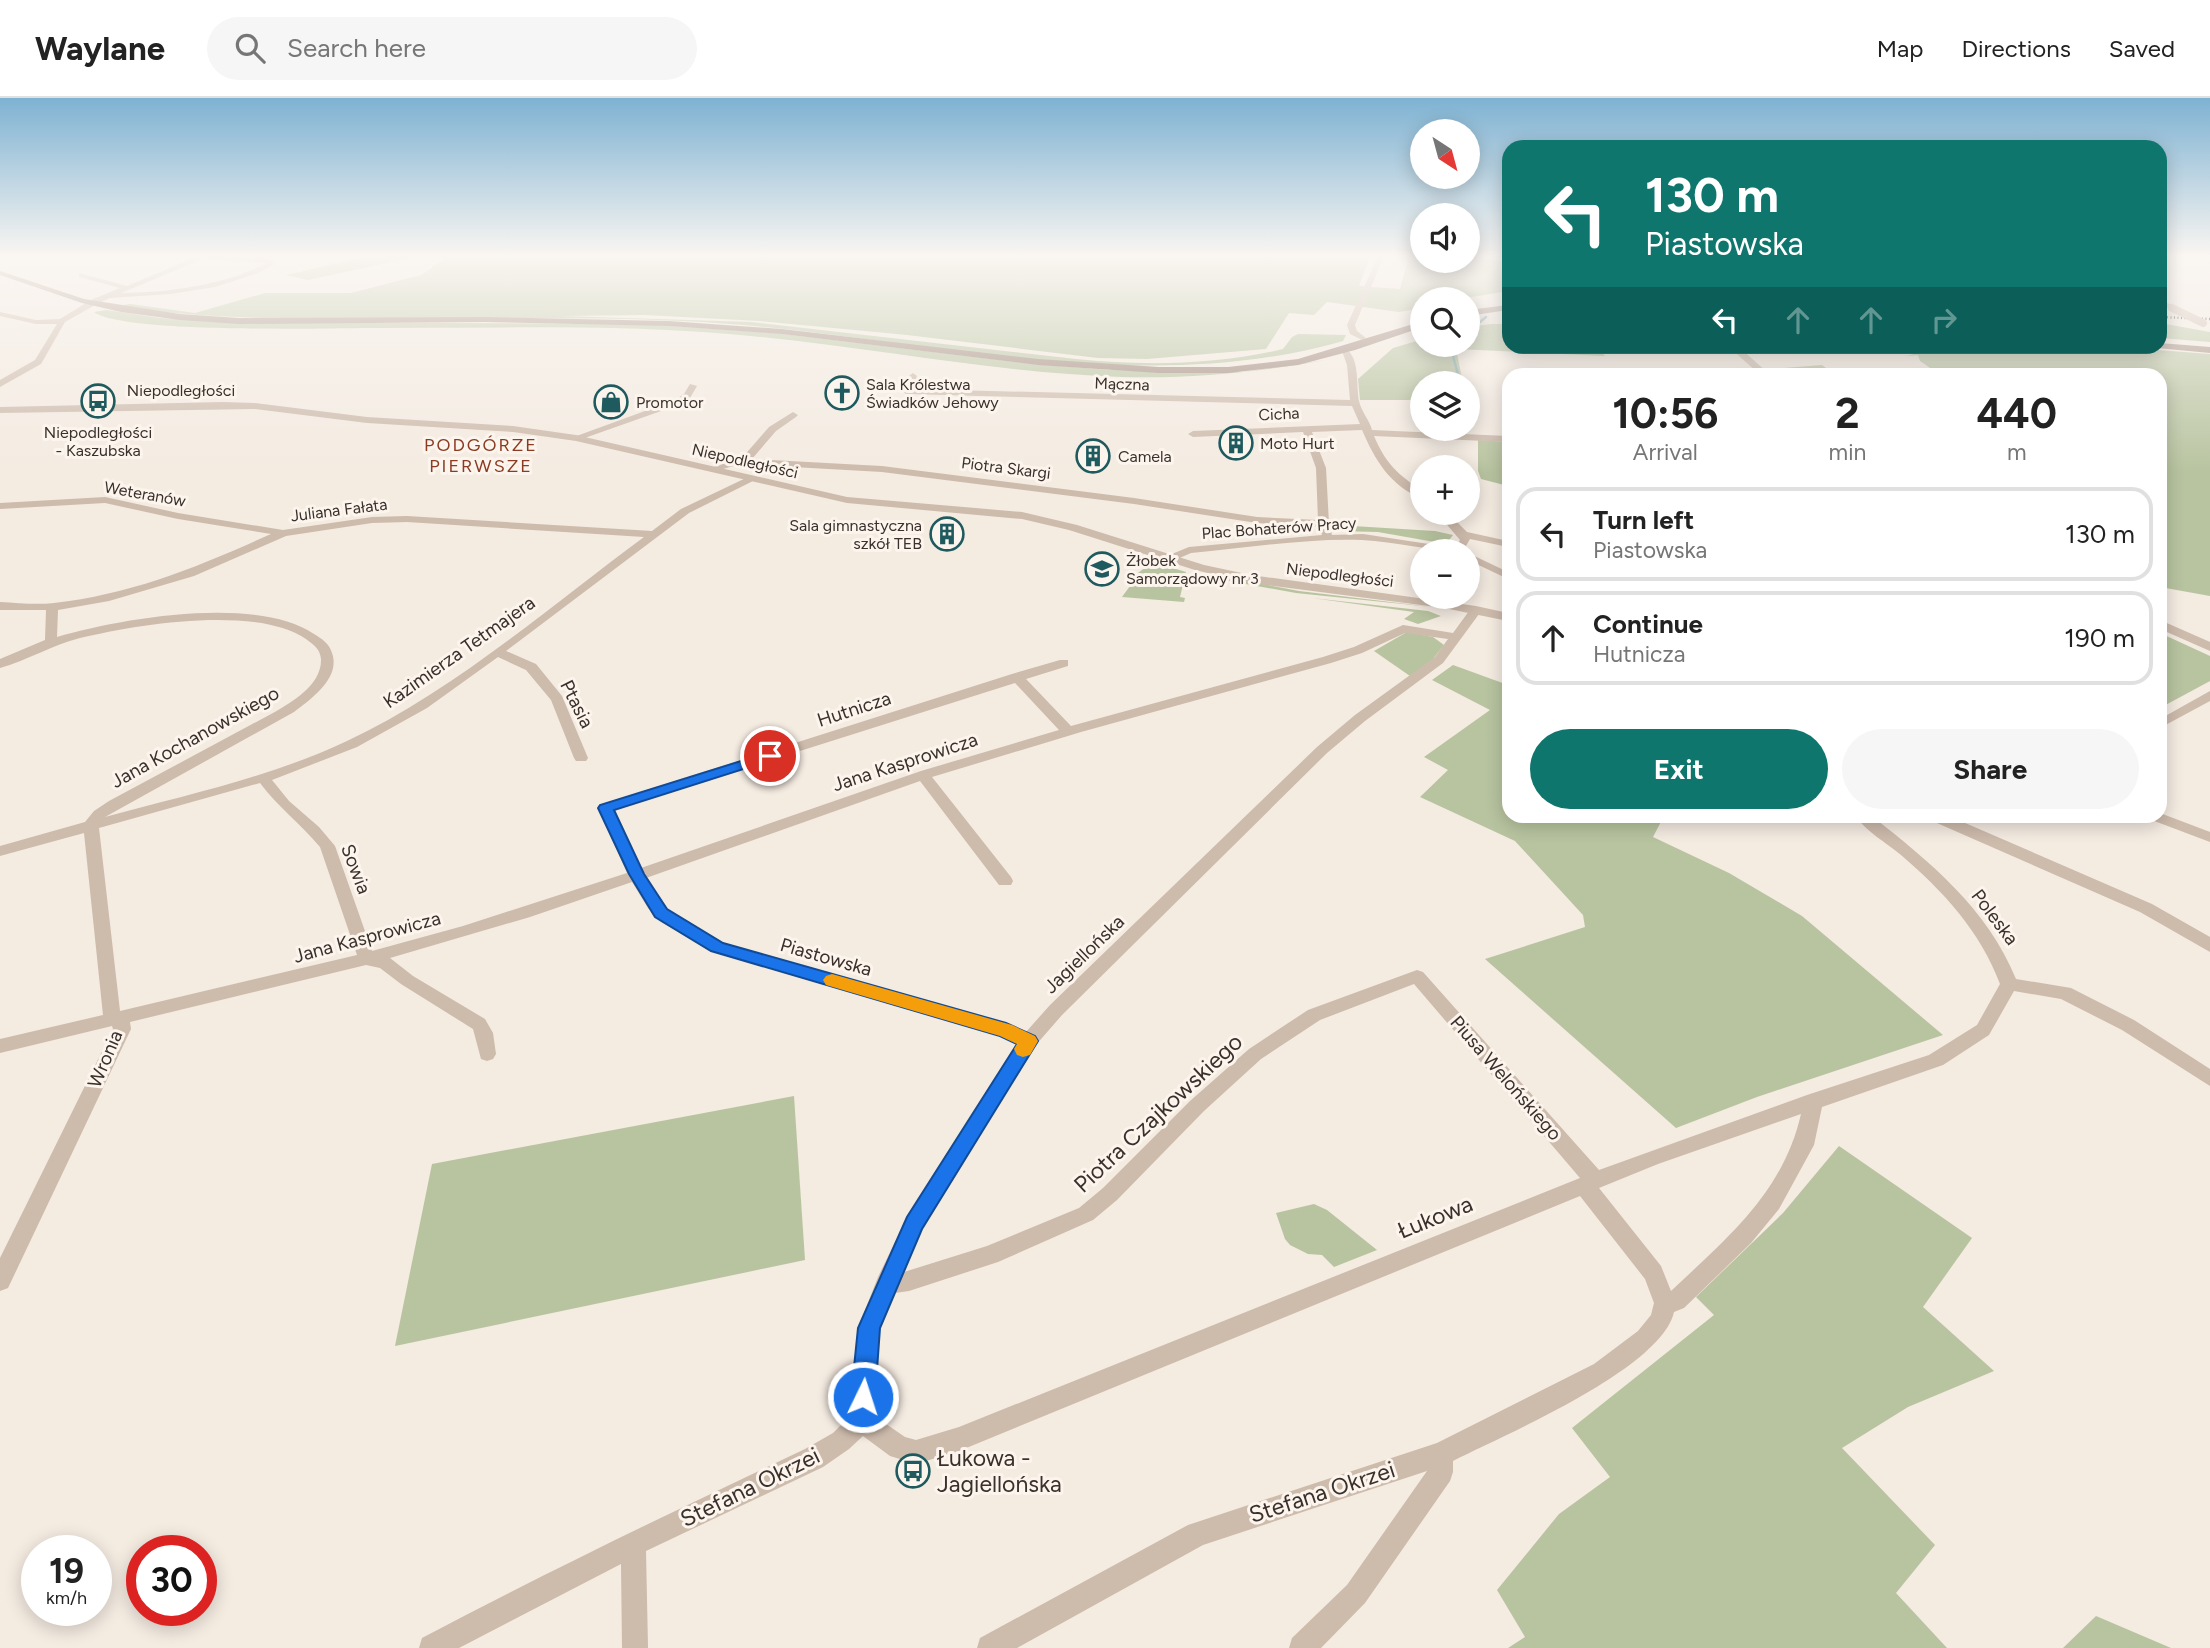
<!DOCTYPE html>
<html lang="en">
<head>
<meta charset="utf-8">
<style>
  :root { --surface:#fff; --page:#f6f6f6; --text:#222; --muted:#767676; --line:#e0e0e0; --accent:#0f766e }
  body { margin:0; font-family:Figtree,sans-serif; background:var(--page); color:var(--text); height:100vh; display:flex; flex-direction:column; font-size:26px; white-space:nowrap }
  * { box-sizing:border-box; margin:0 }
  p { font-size:23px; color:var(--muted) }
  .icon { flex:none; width:38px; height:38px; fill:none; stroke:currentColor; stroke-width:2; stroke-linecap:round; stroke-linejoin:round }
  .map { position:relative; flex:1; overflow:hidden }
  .side { position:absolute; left:1502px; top:270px; width:665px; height:455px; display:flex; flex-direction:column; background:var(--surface); border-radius:21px; box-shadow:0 4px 18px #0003 }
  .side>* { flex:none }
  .top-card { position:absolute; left:1502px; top:42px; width:665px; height:214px; border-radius:21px; box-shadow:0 4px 18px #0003; background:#0f766e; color:#fff; overflow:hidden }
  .needle { width:46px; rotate:144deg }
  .controls { position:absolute; left:1410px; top:21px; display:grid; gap:14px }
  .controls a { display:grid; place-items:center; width:70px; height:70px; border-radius:50%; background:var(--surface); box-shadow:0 4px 18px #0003; font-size:35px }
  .speed { position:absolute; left:21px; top:1437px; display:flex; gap:14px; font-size:35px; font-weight:700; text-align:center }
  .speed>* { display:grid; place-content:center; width:91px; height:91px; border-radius:50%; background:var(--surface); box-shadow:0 4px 18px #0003; line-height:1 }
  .speed small { font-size:18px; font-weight:400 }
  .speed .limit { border:10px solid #d22; background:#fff; color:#111 }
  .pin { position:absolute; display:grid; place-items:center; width:60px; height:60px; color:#fff; margin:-30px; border:4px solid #fff; border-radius:50%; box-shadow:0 2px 7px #0007 }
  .me { position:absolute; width:77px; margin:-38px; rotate:4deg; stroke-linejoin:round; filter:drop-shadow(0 0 5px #0008) }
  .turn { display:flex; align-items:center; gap:24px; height:147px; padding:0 28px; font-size:32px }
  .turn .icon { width:91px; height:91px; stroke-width:2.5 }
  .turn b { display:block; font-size:49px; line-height:60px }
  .lanes { display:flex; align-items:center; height:66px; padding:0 28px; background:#0003; justify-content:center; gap:35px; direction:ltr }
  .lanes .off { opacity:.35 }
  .eta { display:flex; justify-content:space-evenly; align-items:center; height:119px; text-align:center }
  .eta b { font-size:42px; font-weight:700; line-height:49px }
  .action { display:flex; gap:14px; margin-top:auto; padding:14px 28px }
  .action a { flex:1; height:80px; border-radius:42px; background:var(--accent); color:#fff; font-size:28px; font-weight:700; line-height:80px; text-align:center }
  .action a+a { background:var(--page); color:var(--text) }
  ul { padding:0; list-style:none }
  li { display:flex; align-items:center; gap:21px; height:94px; margin:0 14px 10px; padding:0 14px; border:4px solid var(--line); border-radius:21px }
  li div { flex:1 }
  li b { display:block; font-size:26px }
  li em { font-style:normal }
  header { display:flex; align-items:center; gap:42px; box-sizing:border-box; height:98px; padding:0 35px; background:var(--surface); border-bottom:2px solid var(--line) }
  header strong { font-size:33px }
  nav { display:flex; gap:38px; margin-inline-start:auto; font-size:24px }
  .search { width:490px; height:63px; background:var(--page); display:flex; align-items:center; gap:18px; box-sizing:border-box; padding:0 24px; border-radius:38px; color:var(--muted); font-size:26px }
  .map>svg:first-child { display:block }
  .green { fill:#b8c4a0 }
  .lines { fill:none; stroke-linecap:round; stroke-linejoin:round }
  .stream-far1 { stroke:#7fb0b2; stroke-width:2.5 }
  .stream { stroke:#7fb0b2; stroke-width:3.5 }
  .minor { fill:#cdbbac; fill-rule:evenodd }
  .tertiary { fill:#cdbbac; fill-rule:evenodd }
  .secondary { fill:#a18a7d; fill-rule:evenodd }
  .rail { stroke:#3b302b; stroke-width:2.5; stroke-dasharray:1 2.5; stroke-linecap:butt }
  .minor-bridge { stroke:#cdbbac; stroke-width:8 }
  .route { fill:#1a73e8; stroke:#114b97; stroke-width:2 }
  .slow { fill:#f59e0b }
  .labels { text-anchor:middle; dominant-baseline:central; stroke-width:6; stroke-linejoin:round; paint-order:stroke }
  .far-poi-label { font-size:16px; fill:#3b302b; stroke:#fbf5ee; text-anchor:start }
  .far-street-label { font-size:16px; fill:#3b302b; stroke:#fbf5ee }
  .far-neighbourhood-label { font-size:18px; letter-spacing:2px; fill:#8c3b22; stroke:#fbf5ee }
  .street-label { font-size:19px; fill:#3b302b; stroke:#fbf5ee }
  .near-street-label { font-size:23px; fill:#3b302b; stroke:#fbf5ee }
  .near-poi-label { font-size:23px; fill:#3b302b; stroke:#fbf5ee; text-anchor:start }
</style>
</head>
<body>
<header>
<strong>Waylane</strong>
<div class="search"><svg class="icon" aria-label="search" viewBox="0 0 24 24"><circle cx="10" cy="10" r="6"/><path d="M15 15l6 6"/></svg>Search here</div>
<nav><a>Map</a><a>Directions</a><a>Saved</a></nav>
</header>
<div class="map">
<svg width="2210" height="1550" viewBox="0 0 2210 1550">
  <rect width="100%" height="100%" fill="#f4ebe1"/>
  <g class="green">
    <path d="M368,158H419L308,182L286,177Z"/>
    <path d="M439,158H1370L1359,188L1400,191L1409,158H1423V163H1468V158L1508,164V193L1460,201H1423V210L1399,214L1327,204L1314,217L1289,215L1266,251L1147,261L1098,260L907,237L760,223L645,217L561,218L751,224L1076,261C1143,268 1217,267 1283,251L1292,239L1298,236L1346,237L1343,243L1336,245C1121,303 899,232 682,223C573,218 464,221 356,221C275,221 197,220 117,208L130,206L195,215L265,195H351L421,177L443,162Z"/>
    <path d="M107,212L160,220L227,224L642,226L775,235L1033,266L1111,272L1242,274L1326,262C1258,274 1191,281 1122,279C998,275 874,250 751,238C627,226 502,230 378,230C330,230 124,236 94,214Z"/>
    <path d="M2160,225L2210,234V244L2160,240Z"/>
    <path d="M1491,226H1508V248L1598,249L1605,258L1456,251L1463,285H1423V302H1360L1358,281L1393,250L1423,241V247H1468V229Z"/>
    <path d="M2118,249L2210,256V498L2160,489V276H1939L1920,263L1918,257L1906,258L1914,256L1896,250L1886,253L1881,249Z"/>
    <path d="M1822,267L1834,276H1778L1770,271Z"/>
    <path d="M1478,342L1508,344V388L1481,381L1478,373Z"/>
    <path d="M1336,427L1435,433L1453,437L1446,446L1378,434L1338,433L1335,432Z"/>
    <path d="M1153,464L1186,474L1180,499L1185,500L1184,504L1122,499L1130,488L1131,480Z"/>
    <path d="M1220,478L1299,493L1432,509L1296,495L1218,481Z"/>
    <path d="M1312,500L1428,513L1441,518L1418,526L1404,521L1414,514Z"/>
    <path d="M1407,534L1433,539L1444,547L1433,561L1410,578L1374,553Z"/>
    <path d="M2160,535L2210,558V583L2160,610Z"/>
    <path d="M1453,567L1508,587V718H1664L1653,739L1729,775L1802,818L1943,937L1757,999L1676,1030L1485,861L1585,829L1583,817L1515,743L1420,699L1448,672L1424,659L1490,612L1432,582Z"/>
    <path d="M794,998L805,1162L395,1248L432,1066Z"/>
    <path d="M1839,1048L1972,1140L1923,1209L1994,1273L1908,1309L1842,1350L1935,1447L1896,1495L1947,1550H1508L1525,1539L1497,1492L1559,1416L1610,1379L1572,1330L1714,1217L1696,1199L1783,1115Z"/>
    <path d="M1314,1106L1327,1112L1377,1152L1334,1169L1322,1157L1308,1156L1290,1147L1285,1141L1276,1115Z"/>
    <path d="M2096,1518L2171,1550H2063Z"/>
  </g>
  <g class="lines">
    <g class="stream-far1">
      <path d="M1499,158L1508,160"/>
      <path d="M1468,234L1486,219"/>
      <path d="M1453,247L1451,251L1459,280"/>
    </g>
    <path class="stream" d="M1458,279L1460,285"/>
    <g class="minor">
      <path d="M198,158L263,159L276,165L258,175L215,189L170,196L110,200L97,206L65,224L41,266L0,289V282L35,262L57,226H36L0,218V214L36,222L60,221L91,202L120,190L79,179V175L127,188ZM203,161L267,165C222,188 171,194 121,195Z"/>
      <path d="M1378,158H1384L1355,227L1357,233L1366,240L1362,242L1350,236L1347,227Z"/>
      <path d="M2160,202L2175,208L2176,210L2172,212L2160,207Z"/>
      <path d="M1346,251C1360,260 1356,287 1359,303C1361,313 1370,323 1372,332L1508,338V344L1374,338C1386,366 1398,377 1423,393V401C1390,388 1375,362 1362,332L1312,334L1326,370L1329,426L1332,437L1363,436L1455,450L1460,442L1437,415H1448L1467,434L1508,443V449L1470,441L1463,453C1429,453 1396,444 1362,442C1307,440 1246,450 1191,455L1175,462H1167V458L1189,449L1322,437L1319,429L1257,425L1134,406L882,374L741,366L712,374L707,371L742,360L769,329L793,314L798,317L796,319L776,333L752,361L882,368L1134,400L1257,419L1318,422L1316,370L1303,334L1193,339L1188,336L1193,333L1360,326L1352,308L906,296L902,293L909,278L913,275L917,278L912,291L1350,302L1347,267L1342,253Z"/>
      <path d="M690,286L697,288L690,300L681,306L579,342L571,340L675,302L684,296Z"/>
      <path d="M748,379L757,381L689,415L506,553L536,566L562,598L588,660L586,663H576L574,660L551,602L526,572L498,559L427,610L357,649L272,682L289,703L319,729L335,748L372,853L463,828L627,775L598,710L600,707L1012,576L1060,562H1068V568L1026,581L1071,628L1323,559L1354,549L1403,527L1453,535L1472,509H1480L1482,512L1443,565L1365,623L1327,655L1062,917L1035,948L922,1131L904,1174L987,1148L1079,1110L1103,1090L1190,1003L1249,951L1308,912L1417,872L1423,874L1599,1072L1807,997L1929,957L1977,927L2000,886C1980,833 1944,794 1901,757C1887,745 1865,733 1856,718H1872C1930,764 1987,810 2016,881L2071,890L2134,922L2210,971V988L2122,932L2061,901L2014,893L1989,937L1943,967L1822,1009L1814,1047L1779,1111L1751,1145L1684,1210L1674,1214C1661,1271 1506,1336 1453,1363V1374L1450,1383L1365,1505L1321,1550H1289L1292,1540L1347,1487L1427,1373L1203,1447L1017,1550H977L980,1540L1188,1427L1437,1345L1594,1266L1638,1233L1651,1217L1654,1205L1645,1181L1580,1098L959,1353L916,1366L890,1358L863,1338L849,1351L823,1369L646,1453L648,1550H622L621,1466L459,1550H419L422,1540C549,1473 676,1412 805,1351L833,1335L850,1318L858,1230L878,1179L907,1119L1018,946L1001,937L711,853L661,824L648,810L632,784L530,819L390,860L413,878L485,921L493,935L496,956L493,961L487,963L481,961L473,931L401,886L380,870L366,867L130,924L131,931L8,1190L0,1193V1160L113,931L112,928L0,955V941L103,917L84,735L0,758V748L85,724L94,713L109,703L273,615C292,604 322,587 321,561C320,551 314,547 306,541C255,507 138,526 80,540C52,547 28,562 0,570V561L45,542L46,512H0V504C18,505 37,507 54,505C133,496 200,468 271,436L178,421L105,405L0,411V405L105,399L178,415L283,432L372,419L407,418L652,433L681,411ZM407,424L644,439C552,507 451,595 347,643C271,679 186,697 105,719L294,614C311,601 341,580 332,555C329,545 322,541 314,536C256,497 122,520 57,539L58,512L109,503L194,478L286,438L372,425ZM1405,535L1448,541L1435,559L1355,617L1317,649L1050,907L1026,934L1006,925L723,845L673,816L659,802L646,780L920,683L999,787H1011L1013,783L1011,779L932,679L1081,634L1331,565L1362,555ZM1015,585L1059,632L921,673L641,770L613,712ZM260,685C278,709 301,726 320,749L357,857L120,913L99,730ZM1414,886L1580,1080L959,1329L916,1342L905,1339L873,1317L880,1230L895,1195L909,1193L998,1164L1093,1122L1117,1102L1204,1013L1261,961L1320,922ZM1801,1016C1783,1095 1727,1140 1671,1193L1661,1168L1599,1090L1658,1066Z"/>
      <path d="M1468,455L1508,474V481L1468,462Z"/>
      <path d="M2210,593V603L2160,630V621Z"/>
      <path d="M2160,715L2210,734V744L2149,721L2147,718H2160Z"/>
    </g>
    <g class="tertiary">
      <path d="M1728,248H1738L1769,276H1759Z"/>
      <path d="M223,304L255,305L367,319L513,328L576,337L847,399L1022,414L1077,427L1204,467L1251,477L1476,508L1508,515V523L1444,510L1251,485L1195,472L1069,432L1022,421L847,405L576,343L513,334L367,325L255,311L0,315V309Z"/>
      <path d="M2160,522L2210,544V553L2160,531Z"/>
      <path d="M1928,718H1949L2152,806L2210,839V854L2140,814L1930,722Z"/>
    </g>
    <g class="secondary">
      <path d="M0,173L84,201L180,216L239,220L485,219L669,223L782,231L1038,261L1159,269H1228L1298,261L1423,223V229L1355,252L1298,267L1228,275H1159L1038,267L782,236L669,228L485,224L239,226L180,222L121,214L82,205L0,177Z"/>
      <path d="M1508,207V212L1468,218V212Z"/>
      <path d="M2160,245L2210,249V255L2157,250Z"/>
    </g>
    <path class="rail" d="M2160,219L2210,221"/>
    <path class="minor-bridge" d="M2172,210L2203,225"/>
  </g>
  <linearGradient id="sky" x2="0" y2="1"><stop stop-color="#7eb2d2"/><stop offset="0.42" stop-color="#faf6f2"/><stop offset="1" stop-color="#faf6f2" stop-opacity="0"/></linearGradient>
  <rect width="2210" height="375" fill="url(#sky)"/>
  <path class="route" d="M770,654L777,658L775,661L614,712L644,776L667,811L723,845L1006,925L1035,938L1038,943L922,1131L880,1230L875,1299L871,1307L863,1310L854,1307L851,1299L858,1230L907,1119L1017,946L1000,938L711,853L655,819L629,776L598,710L600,707Z"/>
  <path class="slow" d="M832,876L1012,927L1035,938L1038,943L1030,957L1023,959L1017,957L1014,951L1017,946L1000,938L826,887L823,882L826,878Z"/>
  <defs>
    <symbol id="church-ring" viewBox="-11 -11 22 22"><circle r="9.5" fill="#fbf5ee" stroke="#1f5a5e" stroke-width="1.5"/><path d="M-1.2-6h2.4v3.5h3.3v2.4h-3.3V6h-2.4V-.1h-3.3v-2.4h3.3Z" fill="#1f5a5e"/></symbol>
    <symbol id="bus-ring" viewBox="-11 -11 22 22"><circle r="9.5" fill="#fbf5ee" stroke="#1f5a5e" stroke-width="1.5"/><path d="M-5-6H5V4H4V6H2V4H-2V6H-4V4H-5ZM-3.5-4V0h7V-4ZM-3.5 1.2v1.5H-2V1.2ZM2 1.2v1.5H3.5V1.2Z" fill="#1f5a5e"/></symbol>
    <symbol id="shop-ring" viewBox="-11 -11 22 22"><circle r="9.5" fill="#fbf5ee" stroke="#1f5a5e" stroke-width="1.5"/><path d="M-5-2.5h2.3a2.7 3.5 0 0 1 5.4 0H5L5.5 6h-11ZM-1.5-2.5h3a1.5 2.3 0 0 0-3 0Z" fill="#1f5a5e"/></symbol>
    <symbol id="building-ring" viewBox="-11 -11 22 22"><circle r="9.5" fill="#fbf5ee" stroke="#1f5a5e" stroke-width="1.5"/><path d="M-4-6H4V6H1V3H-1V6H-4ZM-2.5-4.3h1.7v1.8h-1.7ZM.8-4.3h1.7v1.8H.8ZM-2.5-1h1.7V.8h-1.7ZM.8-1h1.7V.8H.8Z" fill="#1f5a5e"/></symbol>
    <symbol id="school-ring" viewBox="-11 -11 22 22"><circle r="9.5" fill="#fbf5ee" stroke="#1f5a5e" stroke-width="1.5"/><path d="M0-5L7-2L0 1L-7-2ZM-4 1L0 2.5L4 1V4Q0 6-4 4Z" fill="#1f5a5e"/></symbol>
  </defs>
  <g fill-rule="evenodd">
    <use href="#church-ring" x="823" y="276" width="38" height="38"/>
    <use href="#bus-ring" x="79" y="284" width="38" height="38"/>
    <use href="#shop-ring" x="592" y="285" width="38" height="38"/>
    <use href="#building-ring" x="1217" y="326" width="38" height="38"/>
    <use href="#building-ring" x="1074" y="339" width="38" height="38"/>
    <use href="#building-ring" x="928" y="417" width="38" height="38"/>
    <use href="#school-ring" x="1083" y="452" width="38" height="38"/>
    <use href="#bus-ring" x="894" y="1354" width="38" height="38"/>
  </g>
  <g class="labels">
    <g class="far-poi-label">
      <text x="866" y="286">Sala Królestwa<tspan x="866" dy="18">Świadków Jehowy</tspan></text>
      <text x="636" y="304">Promotor</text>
      <text x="98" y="334" text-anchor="middle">Niepodległości<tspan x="98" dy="18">- Kaszubska</tspan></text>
      <text x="1260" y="345">Moto Hurt</text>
      <text x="1118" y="358">Camela</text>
      <text x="922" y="427" text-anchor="end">Sala gimnastyczna<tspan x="922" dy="18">szkół TEB</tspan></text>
      <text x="1126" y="462">Żłobek<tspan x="1126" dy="18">Samorządowy nr 3</tspan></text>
    </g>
    <g class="far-street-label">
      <text transform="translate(1122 286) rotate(2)">Mączna</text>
      <text x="181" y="292">Niepodległości</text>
      <text transform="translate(1279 316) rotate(-3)">Cicha</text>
      <text transform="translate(745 363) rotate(13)">Niepodległości</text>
      <text transform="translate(1006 370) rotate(7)">Piotra Skargi</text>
      <text transform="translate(145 396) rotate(10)">Weteranów</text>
      <text transform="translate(339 412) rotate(-7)">Juliana Fałata</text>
      <text transform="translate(1279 430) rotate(-4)">Plac Bohaterów Pracy</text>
      <text transform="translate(1340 477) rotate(7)">Niepodległości</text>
    </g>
    <g class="far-neighbourhood-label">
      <text x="481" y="347">PODGÓRZE<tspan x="481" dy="21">PIERWSZE</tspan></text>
    </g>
    <g class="street-label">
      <text transform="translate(459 554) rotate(-35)">Kazimierza Tetmajera</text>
      <text transform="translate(577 606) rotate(63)">Ptasia</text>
      <text transform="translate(854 611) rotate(-18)">Hutnicza</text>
      <text transform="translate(195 639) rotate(-29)">Jana Kochanowskiego</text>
      <text transform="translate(905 664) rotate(-18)">Jana Kasprowicza</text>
      <text transform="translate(356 771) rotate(69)">Sowia</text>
      <text transform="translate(1995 819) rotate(53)">Poleska</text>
      <text transform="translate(367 839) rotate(-15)">Jana Kasprowicza</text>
      <text transform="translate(1084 856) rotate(-44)">Jagiellońska</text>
      <text transform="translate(826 859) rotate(16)">Piastowska</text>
      <text transform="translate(105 961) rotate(-67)">Wronia</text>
      <text transform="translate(1506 980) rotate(49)">Piusa Welońskiego</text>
    </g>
    <g class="near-street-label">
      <text transform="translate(1158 1015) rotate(-43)">Piotra Czajkowskiego</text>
      <text transform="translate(1435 1119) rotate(-22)">Łukowa</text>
      <text transform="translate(750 1389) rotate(-26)">Stefana Okrzei</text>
      <text transform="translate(1322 1394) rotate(-18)">Stefana Okrzei</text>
    </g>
    <g class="near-poi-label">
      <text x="937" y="1360">Łukowa -<tspan x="937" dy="26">Jagiellońska</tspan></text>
    </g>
  </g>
</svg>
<div class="controls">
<a><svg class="needle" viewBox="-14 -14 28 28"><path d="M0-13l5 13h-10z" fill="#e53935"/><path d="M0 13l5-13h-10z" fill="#767676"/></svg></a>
<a><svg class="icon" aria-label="sound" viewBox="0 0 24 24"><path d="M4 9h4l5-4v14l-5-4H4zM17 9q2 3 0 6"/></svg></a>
<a><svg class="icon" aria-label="search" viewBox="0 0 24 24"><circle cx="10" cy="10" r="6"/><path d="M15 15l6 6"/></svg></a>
<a><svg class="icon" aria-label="layers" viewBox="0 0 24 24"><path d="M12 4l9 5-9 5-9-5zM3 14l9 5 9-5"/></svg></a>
<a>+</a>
<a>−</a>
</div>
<div class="speed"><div>19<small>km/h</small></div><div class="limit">30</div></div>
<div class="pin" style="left:770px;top:658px;background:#d93025"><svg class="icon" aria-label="arrive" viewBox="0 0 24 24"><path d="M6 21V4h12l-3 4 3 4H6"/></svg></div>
<svg class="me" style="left:863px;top:1299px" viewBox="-20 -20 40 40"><circle r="17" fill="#1a73e8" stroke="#fff" stroke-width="3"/><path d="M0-11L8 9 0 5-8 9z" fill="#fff"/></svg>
<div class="top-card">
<div class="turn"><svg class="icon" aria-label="left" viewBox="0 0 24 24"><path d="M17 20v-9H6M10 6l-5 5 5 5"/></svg><div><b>130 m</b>Piastowska</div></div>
<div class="lanes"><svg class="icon" aria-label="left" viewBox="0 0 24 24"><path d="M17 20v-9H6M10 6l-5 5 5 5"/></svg><svg class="icon off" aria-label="ahead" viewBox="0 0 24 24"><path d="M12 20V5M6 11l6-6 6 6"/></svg><svg class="icon off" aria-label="ahead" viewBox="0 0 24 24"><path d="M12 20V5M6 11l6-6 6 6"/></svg><svg class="icon off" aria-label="right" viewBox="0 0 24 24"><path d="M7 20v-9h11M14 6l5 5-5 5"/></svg></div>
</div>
<section class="side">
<div class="eta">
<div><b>10:56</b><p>Arrival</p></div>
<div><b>2</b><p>min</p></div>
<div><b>440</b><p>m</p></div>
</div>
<ul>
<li><svg class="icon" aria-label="left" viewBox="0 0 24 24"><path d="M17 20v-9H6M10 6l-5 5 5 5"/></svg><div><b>Turn left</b><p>Piastowska</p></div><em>130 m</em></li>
<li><svg class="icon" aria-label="ahead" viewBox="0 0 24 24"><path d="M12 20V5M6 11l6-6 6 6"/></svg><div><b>Continue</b><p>Hutnicza</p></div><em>190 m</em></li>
</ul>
<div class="action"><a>Exit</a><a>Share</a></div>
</section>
</div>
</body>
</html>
